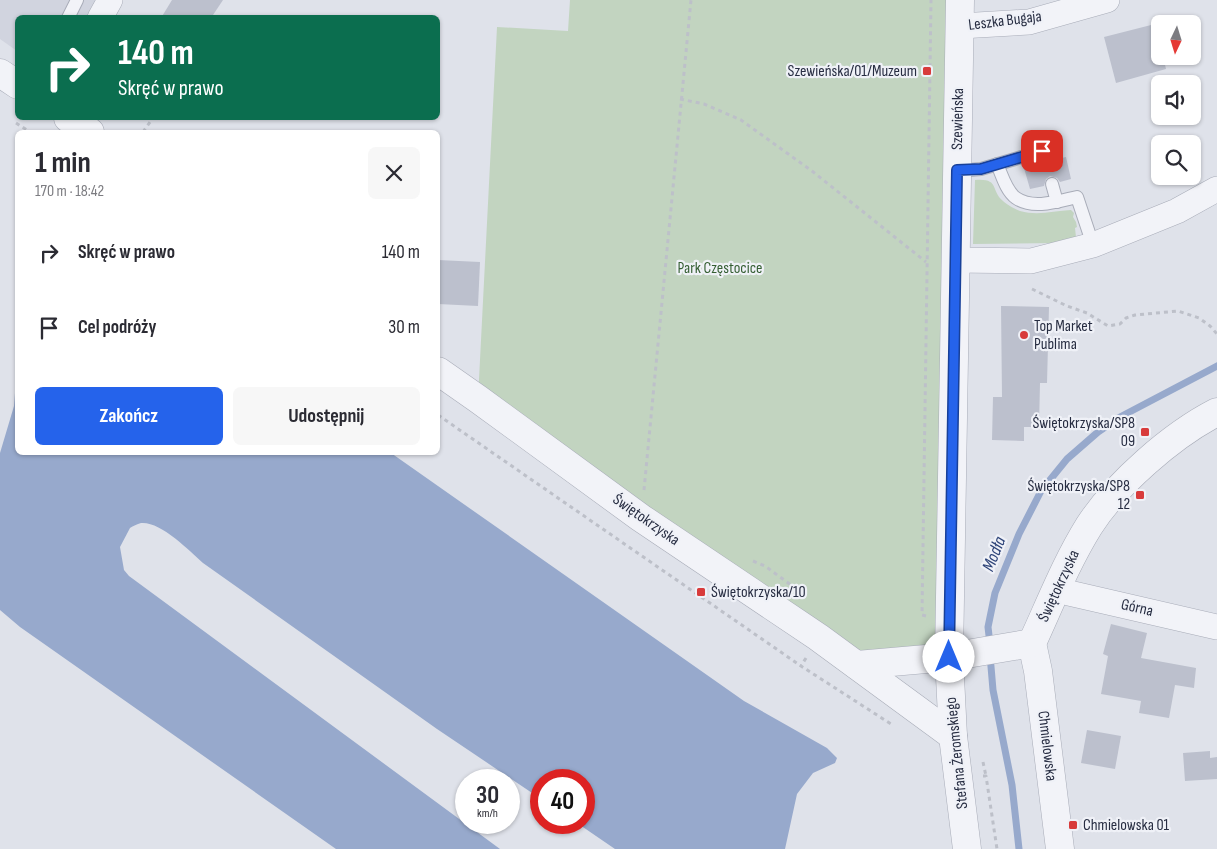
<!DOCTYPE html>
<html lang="pl">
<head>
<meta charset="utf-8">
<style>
  :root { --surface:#fff; --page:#f7f7f7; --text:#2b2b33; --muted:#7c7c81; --accent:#2563eb }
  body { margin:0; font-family:"Sofia Sans Condensed",sans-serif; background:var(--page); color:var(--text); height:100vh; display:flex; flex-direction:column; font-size:19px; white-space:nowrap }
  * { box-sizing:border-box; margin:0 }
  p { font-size:16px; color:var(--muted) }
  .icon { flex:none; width:28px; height:28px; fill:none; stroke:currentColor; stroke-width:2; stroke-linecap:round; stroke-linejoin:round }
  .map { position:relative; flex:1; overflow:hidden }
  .drawer { position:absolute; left:15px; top:130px; width:425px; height:325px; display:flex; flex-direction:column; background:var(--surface); border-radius:8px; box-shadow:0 1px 4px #0004 }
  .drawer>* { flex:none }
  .top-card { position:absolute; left:15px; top:15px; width:425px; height:105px; border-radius:8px; box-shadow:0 1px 4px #0004; background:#0b6e4f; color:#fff; overflow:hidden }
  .needle { width:32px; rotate:184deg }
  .fabs { position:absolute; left:1151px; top:15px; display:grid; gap:10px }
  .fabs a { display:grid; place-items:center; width:50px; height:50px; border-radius:8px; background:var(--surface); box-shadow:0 1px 4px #0004; font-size:25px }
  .speed { position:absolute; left:455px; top:769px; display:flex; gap:10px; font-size:25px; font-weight:700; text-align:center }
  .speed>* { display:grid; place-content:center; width:65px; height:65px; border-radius:50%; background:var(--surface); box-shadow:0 1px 4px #0004; line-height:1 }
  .speed small { font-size:12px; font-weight:400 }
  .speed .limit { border:8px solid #d22; background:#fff; color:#111 }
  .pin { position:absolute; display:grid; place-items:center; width:42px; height:42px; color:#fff; margin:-21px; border-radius:10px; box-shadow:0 2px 8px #0006 }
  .me { position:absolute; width:55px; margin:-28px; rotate:0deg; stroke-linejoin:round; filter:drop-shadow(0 0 4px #0008) }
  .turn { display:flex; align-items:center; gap:18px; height:105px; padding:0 20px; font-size:22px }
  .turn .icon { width:65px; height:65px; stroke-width:2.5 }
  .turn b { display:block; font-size:35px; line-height:42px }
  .round { display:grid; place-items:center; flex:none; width:52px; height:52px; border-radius:8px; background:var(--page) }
  .headline { display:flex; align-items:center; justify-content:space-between; height:85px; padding:0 20px }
  h1 { font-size:30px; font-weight:700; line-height:38px }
  .primary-button { display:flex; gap:10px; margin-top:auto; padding:10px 20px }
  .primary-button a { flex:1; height:58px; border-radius:8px; background:var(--accent); color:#fff; font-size:20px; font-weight:700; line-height:58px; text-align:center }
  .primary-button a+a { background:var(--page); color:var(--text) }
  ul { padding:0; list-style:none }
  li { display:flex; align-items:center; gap:15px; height:75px; padding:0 20px }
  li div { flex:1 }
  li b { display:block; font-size:19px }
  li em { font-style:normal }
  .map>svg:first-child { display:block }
  .built { fill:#d1d4df }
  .green { fill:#c2d4c0 }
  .water { fill:#97a9cc }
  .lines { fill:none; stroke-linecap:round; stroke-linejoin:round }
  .stream { stroke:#97a9cc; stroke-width:7 }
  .building { fill:#bcc0cd }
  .service-casing { stroke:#a8acb8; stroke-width:14 }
  .minor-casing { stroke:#a8acb8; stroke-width:26 }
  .tertiary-casing { stroke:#a8acb8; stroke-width:29 }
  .path { stroke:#bdc0c9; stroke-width:3; stroke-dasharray:4 4; stroke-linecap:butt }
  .service { stroke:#f2f3f8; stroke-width:12 }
  .minor { stroke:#f2f3f8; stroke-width:25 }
  .tertiary { stroke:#f2f3f8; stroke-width:28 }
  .route-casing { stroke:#184099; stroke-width:12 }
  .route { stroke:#2563eb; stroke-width:9 }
  .poi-dot { fill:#d83b3b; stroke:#eff1f7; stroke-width:2 }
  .labels { text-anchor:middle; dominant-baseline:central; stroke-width:4.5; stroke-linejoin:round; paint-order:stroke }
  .street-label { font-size:16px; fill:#272d42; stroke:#eff1f7 }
  .poi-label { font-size:16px; fill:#272d42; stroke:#eff1f7; text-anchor:end }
  .park-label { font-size:16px; fill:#355f33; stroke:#eff1f7 }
  .water-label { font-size:18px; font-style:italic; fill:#2e4479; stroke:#eff1f7 }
</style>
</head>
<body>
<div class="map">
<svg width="1217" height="849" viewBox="0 0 1217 849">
  <rect width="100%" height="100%" fill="#dfe2ea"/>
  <path class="built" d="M0,0H97L87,17L18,18L17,51L0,39Z"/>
  <g class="green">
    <path d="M570,0H960L949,657L857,665L478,399L497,27L568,31Z"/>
    <path d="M975,180C1000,178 990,190 1003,201C1007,205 1015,209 1020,211C1038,216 1053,211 1071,210L1074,213L1073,217L1076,222L1077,227L1075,228L1076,237L1057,243L973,244Z"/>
  </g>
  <path class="water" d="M17,367L18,452L391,453L744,701L827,748L837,758L835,763L813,773L797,794L785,849H615L577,823L584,822V780H541V799L437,729L203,563C189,550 160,521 141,523C137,524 133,526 130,528L120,547L124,570L129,576L500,849H336L20,627L0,610V453L14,406Z"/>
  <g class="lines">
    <g class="stream">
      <path d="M990,644L988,627L995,593L1019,534L1041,491L1067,459L1098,432L1120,417L1217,366"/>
      <path d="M990,655L993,690L1012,785L1019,849"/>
    </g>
  </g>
  <g class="building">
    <path d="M172,0H223L211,18H161Z"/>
    <path d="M1155,24L1160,45V56H1163L1166,69L1116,83L1104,37Z"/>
    <path d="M1066,157L1071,179L1060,182L1057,178L1050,176L1046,179L1044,186L1030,189L1024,168L1037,164L1042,170H1048L1053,165V160Z"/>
    <path d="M438,260L480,262L478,306L438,304Z"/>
    <path d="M1001,306L1049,307L1047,383H1040L1039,427H1024V441L992,440L993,397H1002Z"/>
    <path d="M1111,624L1147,633L1141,658L1196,668L1194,688L1175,685L1169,718L1139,713L1141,701L1101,694L1108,656L1103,654Z"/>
    <path d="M1087,730L1121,736L1115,769L1081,763Z"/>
    <path d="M1210,751V758L1217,757V779L1185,781L1183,753Z"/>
  </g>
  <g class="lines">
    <defs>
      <g id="service">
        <path d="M68,18L77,0"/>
        <path d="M997,164C1002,175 1006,191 1016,198C1033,210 1059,201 1077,197L1093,245"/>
        <path d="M957,171L981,169L1042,151L1045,162"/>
        <path d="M1052,184L1057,202"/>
      </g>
      <g id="minor">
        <path d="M100,18L110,0"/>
        <path d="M960,26L1029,22L1107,0"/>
        <path d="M955,260L1031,261L1093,245L1177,211L1217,189"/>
        <path d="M1058,587L1069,593L1217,627"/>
      </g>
      <g id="tertiary">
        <path d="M960,0L949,657L953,736L967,849"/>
        <path d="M0,73L18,85"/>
        <path d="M68,118L90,132"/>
        <path d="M438,371L478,399L641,518L818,637L953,736"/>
        <path d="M1032,643C1050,604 1066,563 1089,526C1116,484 1172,435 1217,412"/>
        <path d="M1032,643L1038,671L1060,849"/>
        <path d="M857,665L949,657L1032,643"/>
      </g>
    </defs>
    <use href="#service" class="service-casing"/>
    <use href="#minor" class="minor-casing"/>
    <use href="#tertiary" class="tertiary-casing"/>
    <g class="path">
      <path d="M680,99L704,104L741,120L812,171L926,262"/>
      <path d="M16,123L30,132"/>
      <path d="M143,132L153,118"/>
      <path d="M1032,289L1067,306L1087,313L1108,326L1120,324L1126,318L1135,315L1178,311L1199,318L1210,326L1217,334"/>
      <path d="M438,415L801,666"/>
      <path d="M644,490L691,0"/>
      <path d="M753,561L765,566L806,596"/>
      <path d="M926,616L922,615L931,0"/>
      <path d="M806,658L801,666L891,724"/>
      <path d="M983,762L986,776"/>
      <path d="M983,776H986L997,849"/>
    </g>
    <use href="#service" class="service"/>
    <use href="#minor" class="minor"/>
    <use href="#tertiary" class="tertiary"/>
  </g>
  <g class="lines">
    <defs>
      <path id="route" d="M949,657L957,170L981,169L1042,151"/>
    </defs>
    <use href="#route" class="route-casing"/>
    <use href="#route" class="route"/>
  </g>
  <g class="poi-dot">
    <rect x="922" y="66" width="10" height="10" rx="2.5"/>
    <circle cx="1024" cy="335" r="5"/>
    <rect x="1140" y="427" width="10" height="10" rx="2.5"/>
    <rect x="1135" y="490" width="10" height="10" rx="2.5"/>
    <rect x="696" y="587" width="10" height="10" rx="2.5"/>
    <rect x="1068" y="820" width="10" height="10" rx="2.5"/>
  </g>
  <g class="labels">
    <g class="street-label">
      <text transform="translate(1005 21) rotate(-7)">Leszka Bugaja</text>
      <text transform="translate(958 119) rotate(-89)">Szewieńska</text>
      <text transform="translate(646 520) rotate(35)">Świętokrzyska</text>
      <text transform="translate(1059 586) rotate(-65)">Świętokrzyska</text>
      <text transform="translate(1137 608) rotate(13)">Górna</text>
      <text transform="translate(1047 746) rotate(83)">Chmielowska</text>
      <text transform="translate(957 753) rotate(-96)">Stefana Żeromskiego</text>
    </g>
    <g class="poi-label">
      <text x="917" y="71">Szewieńska/01/Muzeum</text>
      <text x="1034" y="326" text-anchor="start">Top Market<tspan x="1034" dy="18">Publima</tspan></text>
      <text x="1135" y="423">Świętokrzyska/SP8<tspan x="1135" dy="18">09</tspan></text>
      <text x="1130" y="486">Świętokrzyska/SP8<tspan x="1130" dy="18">12</tspan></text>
      <text x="711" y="592" text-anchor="start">Świętokrzyska/10</text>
      <text x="1083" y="825" text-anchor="start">Chmielowska 01</text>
    </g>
    <g class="park-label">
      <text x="720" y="268">Park Częstocice</text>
    </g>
    <g class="water-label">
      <text transform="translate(994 554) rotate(-68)">Modła</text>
    </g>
  </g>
</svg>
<div class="fabs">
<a><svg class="needle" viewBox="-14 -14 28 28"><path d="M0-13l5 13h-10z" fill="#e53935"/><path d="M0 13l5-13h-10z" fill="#7c7c81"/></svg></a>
<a><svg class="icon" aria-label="sound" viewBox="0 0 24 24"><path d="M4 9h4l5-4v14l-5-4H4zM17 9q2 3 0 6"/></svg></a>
<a><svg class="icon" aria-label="search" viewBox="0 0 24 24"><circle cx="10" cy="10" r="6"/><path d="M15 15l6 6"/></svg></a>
</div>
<div class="speed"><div>30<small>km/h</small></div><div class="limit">40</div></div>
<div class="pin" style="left:1042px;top:151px;background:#d93025"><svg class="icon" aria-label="arrive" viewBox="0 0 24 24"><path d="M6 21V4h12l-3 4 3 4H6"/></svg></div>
<svg class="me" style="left:949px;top:657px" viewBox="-20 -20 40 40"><circle r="19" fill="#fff"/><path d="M0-13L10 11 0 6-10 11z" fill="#2563eb"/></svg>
<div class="top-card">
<div class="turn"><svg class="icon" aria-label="right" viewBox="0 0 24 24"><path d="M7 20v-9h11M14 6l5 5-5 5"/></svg><div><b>140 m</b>Skręć w prawo</div></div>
</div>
<section class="drawer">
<div class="headline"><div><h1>1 min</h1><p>170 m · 18:42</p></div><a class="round"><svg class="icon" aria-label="close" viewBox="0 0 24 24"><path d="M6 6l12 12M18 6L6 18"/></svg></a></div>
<ul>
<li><svg class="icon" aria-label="right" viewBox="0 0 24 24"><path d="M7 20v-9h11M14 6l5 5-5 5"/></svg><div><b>Skręć w prawo</b></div><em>140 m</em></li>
<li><svg class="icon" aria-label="arrive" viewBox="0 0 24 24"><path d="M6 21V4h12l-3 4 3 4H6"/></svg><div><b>Cel podróży</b></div><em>30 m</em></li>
</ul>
<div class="primary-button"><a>Zakończ</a><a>Udostępnij</a></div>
</section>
</div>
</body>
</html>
